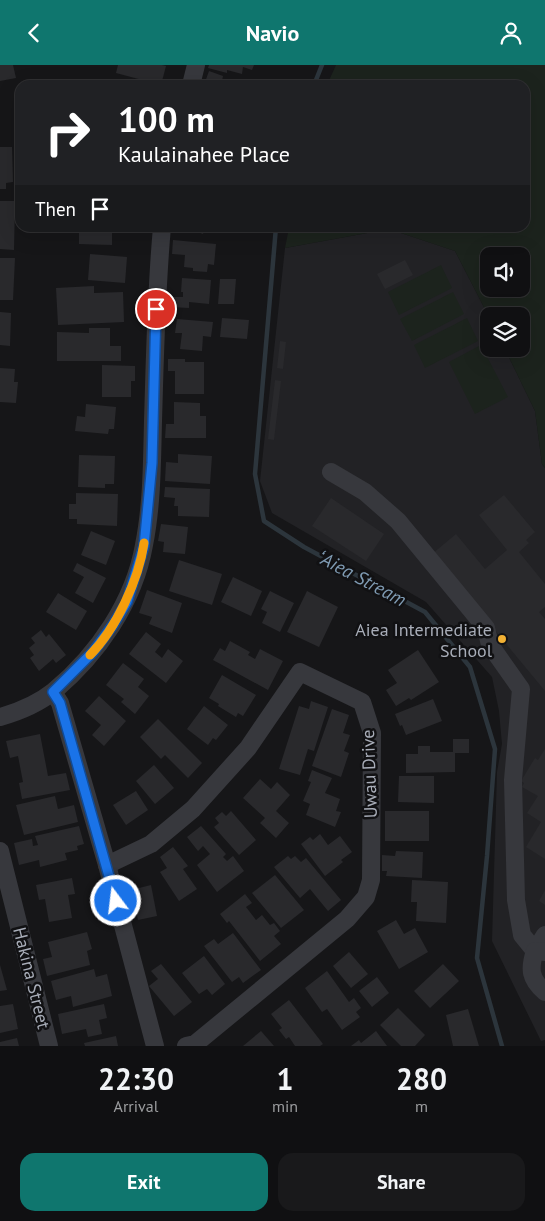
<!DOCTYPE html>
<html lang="en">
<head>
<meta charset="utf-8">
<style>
  :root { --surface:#101012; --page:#19191b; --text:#f1f3f6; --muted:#9c9d9f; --line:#303032; --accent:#0f766e }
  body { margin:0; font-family:"PT Sans",sans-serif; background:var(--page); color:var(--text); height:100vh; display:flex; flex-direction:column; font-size:19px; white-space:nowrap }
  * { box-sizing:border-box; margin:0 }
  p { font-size:16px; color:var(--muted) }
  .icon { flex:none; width:28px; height:28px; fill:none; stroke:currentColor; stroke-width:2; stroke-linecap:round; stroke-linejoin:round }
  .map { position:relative; height:981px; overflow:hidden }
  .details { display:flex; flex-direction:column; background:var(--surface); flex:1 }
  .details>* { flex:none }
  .hud { position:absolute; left:15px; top:15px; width:515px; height:152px; border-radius:15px; box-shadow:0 5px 20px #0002,0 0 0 1px var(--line); background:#202124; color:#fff; overflow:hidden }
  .tools { position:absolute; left:480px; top:182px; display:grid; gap:10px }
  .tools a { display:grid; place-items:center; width:50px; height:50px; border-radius:10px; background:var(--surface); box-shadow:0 5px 20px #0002,0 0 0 1px var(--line); font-size:25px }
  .pin { position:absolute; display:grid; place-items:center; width:42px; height:42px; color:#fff; margin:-21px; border:2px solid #fff; border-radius:50%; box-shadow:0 1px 5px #0007 }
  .me { position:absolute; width:55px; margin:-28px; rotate:345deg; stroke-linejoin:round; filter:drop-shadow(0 0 4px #0008) }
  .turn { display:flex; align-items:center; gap:18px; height:105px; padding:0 20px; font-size:22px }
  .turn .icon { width:65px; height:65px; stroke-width:2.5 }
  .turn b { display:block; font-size:35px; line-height:42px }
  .then { display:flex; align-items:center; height:48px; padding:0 20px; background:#0003; gap:10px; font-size:19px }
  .eta { display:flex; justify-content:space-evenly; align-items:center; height:85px; text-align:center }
  .eta b { font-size:30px; font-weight:700; line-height:35px }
  .button { display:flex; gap:10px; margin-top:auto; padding:10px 20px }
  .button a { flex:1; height:58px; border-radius:15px; background:var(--accent); color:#fff; font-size:20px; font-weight:700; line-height:58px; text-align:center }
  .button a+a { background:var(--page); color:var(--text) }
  header { display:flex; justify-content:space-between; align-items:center; height:65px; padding:0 20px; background:var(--accent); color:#fff; font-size:22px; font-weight:700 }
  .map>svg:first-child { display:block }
  .built { fill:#222225 }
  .green { fill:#1c231d; fill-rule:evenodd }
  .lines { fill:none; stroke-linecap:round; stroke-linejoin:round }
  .stream { stroke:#2c353c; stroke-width:4.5 }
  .building { fill:#29292c }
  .minor { stroke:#37383d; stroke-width:18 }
  .route-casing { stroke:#114b97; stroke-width:12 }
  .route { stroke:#1a73e8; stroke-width:9 }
  .slow { stroke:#f59e0b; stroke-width:9 }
  .poi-dot { fill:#f2b134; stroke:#111113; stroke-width:2 }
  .labels { text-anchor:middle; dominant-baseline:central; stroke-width:5; stroke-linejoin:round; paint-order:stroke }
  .poi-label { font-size:18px; fill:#a8adb8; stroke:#111113; text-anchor:end }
  .street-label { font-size:18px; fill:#a8adb8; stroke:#111113 }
  .water-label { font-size:19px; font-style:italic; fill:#7f9bb3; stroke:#111113 }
</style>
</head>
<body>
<header><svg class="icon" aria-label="back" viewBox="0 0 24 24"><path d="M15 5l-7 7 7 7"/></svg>Navio<svg class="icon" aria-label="person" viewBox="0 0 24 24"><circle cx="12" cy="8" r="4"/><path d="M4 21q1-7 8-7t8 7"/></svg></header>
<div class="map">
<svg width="545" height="981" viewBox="0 0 545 981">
  <rect width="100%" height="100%" fill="#161618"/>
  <path class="built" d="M389,164L455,186L489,252V284H505L535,346L542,399L545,403V975L541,976L492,876L497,707L502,679L499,646L492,612L426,537L272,448L260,416L285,183Z"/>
  <g class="green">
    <path d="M336,0H545V403L542,399L535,346L505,284H521V251L489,252L455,186L389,164L285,183L289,163L525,162V20H327ZM521,191V224H489V191Z"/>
    <path d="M441,200L452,223L399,250L388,227Z"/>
    <path d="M453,227L464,249L412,276L400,254Z"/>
    <path d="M467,253L478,276L425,303L414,280Z"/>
    <path d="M481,280L508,332L475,349L449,297Z"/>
  </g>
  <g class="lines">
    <g class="stream">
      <path d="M314,20L322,0"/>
      <path d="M276,162L255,409L264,456L304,482L425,547L470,602L495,684L487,791L477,893L502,981"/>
    </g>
  </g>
  <g class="building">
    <path d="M0,0H13L16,13L0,16Z"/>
    <path d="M118,0H162L166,1L161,20L116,8Z"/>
    <path d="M209,0H254L252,5L243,2L242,9L227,5V8L208,3Z"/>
    <path d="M209,6L223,11L221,20H204Z"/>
    <path d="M80,15L97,19V20H78Z"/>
    <path d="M0,82H12L13,117L6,118V124H0Z"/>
    <path d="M0,136H15L14,185L0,184Z"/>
    <path d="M79,162H112V180L79,179Z"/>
    <path d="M184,162H205L203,169Z"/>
    <path d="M173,175L216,179L214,200L208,199L207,207L193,206V203L184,202L185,190L172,189Z"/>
    <path d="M90,189L127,192L125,218L88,215Z"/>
    <path d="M0,193H15L13,235H0Z"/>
    <path d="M405,195L413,210L385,224L377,209Z"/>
    <path d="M182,213L211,215L209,239L189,237V243L171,242L172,232H183V227H181Z"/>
    <path d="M220,214H236L234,239H218Z"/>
    <path d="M94,221V228L123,227L124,257L58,260L56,223Z"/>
    <path d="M0,247L11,248L10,281L0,280Z"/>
    <path d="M222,253L249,255L247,274L220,272Z"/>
    <path d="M177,254L213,257L211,272L203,271L202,286L180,284L182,268H175Z"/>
    <path d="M89,263H110V281H121V296H57V267L89,268Z"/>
    <path d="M280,276L286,277L283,304L277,303Z"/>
    <path d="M168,294H185V297H204V329H175V306H168Z"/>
    <path d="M102,300L135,301V316H131V332H102Z"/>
    <path d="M0,303L15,304L14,317H18L16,338L0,337Z"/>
    <path d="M275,315L281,316L274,375L268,374Z"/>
    <path d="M174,337L200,338V351H206V373H165L166,359H174Z"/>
    <path d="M86,339L116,342L114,364H109L108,369L75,366L77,351L85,352Z"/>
    <path d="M178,389L212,391L210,419L165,416L166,397L178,398Z"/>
    <path d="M79,390L115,391L114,419H105V423L78,422Z"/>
    <path d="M165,422L210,424L209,452L178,451V441H174L175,433L164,432Z"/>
    <path d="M76,428L118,429L117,461L77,459V454H69V439H76Z"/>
    <path d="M504,430L535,467L526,475L529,478L519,487L545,519V542L539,547L545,554V626L432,489L456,469L485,504L507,485L479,450Z"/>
    <path d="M331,433L384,469L366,496L312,461Z"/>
    <path d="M161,459L188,462L185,489L163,487L164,477L158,476Z"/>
    <path d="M91,466L115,476L106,500L81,490Z"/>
    <path d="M179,495L222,509L212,540L169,526Z"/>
    <path d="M77,498L106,513L93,538L75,528L84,512L73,506Z"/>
    <path d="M233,512L262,526L251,551L221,537Z"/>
    <path d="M147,525L182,538L172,568L149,559L152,552L139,548Z"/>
    <path d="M270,526L294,538L280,567L262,558L267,547L261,544Z"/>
    <path d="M307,526L338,542L319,582L287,567Z"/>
    <path d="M58,528L87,546L76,565L46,547Z"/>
    <path d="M41,565L46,572L49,569L66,590L56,598L53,594L39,606L30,593L34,590L29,583L35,578L31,573Z"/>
    <path d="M146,567L161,579L155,587L162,593L168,584L183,596L166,618L129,589Z"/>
    <path d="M230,576L250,587L248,590L255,594L260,584L283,596L268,625L213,595L220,583L225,586Z"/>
    <path d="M418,585L439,617L411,635L409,633L396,641L386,625L397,618L388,605Z"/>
    <path d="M123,598L144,614L138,622L149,631L135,649L121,637L124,634L106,620Z"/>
    <path d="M222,610L256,630L243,651L238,648L236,652L218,641L219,639L209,633Z"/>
    <path d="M99,631L126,656L104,681L92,670L101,660L85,646Z"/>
    <path d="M433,634L442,656L406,670L402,660L400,661L395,649Z"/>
    <path d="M311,636L328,642L314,686L308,684L300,710L279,704L299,641L309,644Z"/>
    <path d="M204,641L228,660L216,675L213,673L208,680L187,664Z"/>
    <path d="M332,644L349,650L343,668L350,670L344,686L349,688L341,712L312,701Z"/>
    <path d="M158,654L202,698L188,713L165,690L161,694L140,672Z"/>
    <path d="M40,669L48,711L66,708L70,725L22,734L19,718L23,717L18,691L10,693L6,676Z"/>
    <path d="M453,674H469V688H455V707L406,708V689H418V681H430V687H453Z"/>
    <path d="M545,684V794L526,782L541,757L527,748L538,731L522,722L524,718L521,716L535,693L538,695Z"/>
    <path d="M154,700L174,723L155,739L136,716Z"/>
    <path d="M312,705L332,713L325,728L340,734L336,746L341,747L335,762L306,750L310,739L303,736L311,717L308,716Z"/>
    <path d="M399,711H434V738L398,737Z"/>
    <path d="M260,714L271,724L277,717L290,730L276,746L289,758L276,773L260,758L265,753L243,733Z"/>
    <path d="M136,726L148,745L126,760L113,740Z"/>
    <path d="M55,731L58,744L74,740L78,757L24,770L16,740Z"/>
    <path d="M231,746L256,775L239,790L214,762L219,758L215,753L222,747L226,751Z"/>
    <rect x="385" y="746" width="44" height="30"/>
    <path d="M79,761L84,779L77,781L78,785L65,788L67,795L40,802L39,795L19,800L14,778L32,774L33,781L38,780L35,771Z"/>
    <path d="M201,761L226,789L223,792L227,796L233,791L244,806L217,827L197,800L210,789L203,781L198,786L187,772Z"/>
    <path d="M320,769L328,780L340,771L352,787L341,795L343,797L325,811L301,779L310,772L313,775Z"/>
    <path d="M173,782L188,801L183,804L197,824L179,836L160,807L167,803L160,792Z"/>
    <path d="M396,786L423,787L422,813L386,811L387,806H382V790L395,791Z"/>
    <path d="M288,791L291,794L295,791L301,797L306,793L341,835L328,846L310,824L300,833L274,802Z"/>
    <path d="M275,810L304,845L281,863L252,828Z"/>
    <path d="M72,813L75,829L68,830L72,853L49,857L45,834L39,835L36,820Z"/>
    <path d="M412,815L448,817L446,858L416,856L417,837H411Z"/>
    <path d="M151,820L157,851L138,855L131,825Z"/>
    <path d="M545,825V840L539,836Z"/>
    <path d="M245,829L252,838L246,842L256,855L262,850L270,860L274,858L280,866L274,871L281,879L260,896L229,856L227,858L220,849Z"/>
    <path d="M396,855L404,869L415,863L428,887L399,904L377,866Z"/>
    <path d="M87,867L92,884L87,886L90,900L47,911L43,894L52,892L48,877Z"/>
    <path d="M233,868L261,905L243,918L239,912L232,917L204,881L214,874L218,879Z"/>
    <path d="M349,887L368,909L351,923L333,901Z"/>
    <path d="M204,891L225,919L212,930L207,924L199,929L182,908Z"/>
    <path d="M161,899L192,937L174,951L149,921L158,914L151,906Z"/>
    <path d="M443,899L459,916L430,943L414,926Z"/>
    <path d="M0,900L7,925L0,926Z"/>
    <path d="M94,904L96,912L107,909L112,931L73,942L71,931L56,935L51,916Z"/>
    <path d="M327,906L349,937L354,933L361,943L356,947L360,952L342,965L327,944L322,947L305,923Z"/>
    <path d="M377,912L389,928L372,942L359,926Z"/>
    <path d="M289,935L323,979L320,981H295L289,972L286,974L279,965L282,963L271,949Z"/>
    <path d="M13,939L18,964L0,968V941Z"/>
    <path d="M104,939L107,953L99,955L102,969L88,972L86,964L62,969L58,949Z"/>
    <path d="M398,943L425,970L415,981H401L380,960Z"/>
    <path d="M468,944L479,981H453L446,950Z"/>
    <path d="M261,966L274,981H243Z"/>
    <path d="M376,966L387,981H351L359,975L361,978Z"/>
    <path d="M116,971L118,981H85L84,978Z"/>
    <path d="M17,973L19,981H0V977Z"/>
  </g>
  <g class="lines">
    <g class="minor">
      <path d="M191,20L196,0"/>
      <path d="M331,407L365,427L398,456L486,563L490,580L521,624L513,715L516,835L522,870L535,886L545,870"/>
      <path d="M53,627L60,638L107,800L155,981"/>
      <path d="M0,652C18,647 39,638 54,626C98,589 134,537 144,480C152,440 152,397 153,356C155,291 156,227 162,162"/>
      <path d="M0,786L49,981"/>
      <path d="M107,800L151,779L193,744L248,683L300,607L362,637L372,668L371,815L366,832L347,854L195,979L186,981"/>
      <path d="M545,887L535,886C529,904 530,914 545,927"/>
    </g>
  </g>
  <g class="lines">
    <defs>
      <path id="route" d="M116,836L60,638L53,627L93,587L113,560L127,537L144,481L152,398L156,244"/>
    </defs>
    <use href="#route" class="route-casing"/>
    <use href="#route" class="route"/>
    <path class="slow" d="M90,590C116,564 139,514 144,478"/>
  </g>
  <circle class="poi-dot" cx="502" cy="574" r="5"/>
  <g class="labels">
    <g class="poi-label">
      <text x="492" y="564">Aiea Intermediate<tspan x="492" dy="21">School</tspan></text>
    </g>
    <g class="street-label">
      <text transform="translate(369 709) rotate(-92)">Uwau Drive</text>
      <text transform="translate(32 913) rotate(76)">Hakina Street</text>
    </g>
    <g class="water-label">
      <text transform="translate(362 513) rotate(28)">ʻAiea Stream</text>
    </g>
  </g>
</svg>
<div class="tools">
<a><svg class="icon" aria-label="sound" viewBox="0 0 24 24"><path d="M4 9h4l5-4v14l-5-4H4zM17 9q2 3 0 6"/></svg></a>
<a><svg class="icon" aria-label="layers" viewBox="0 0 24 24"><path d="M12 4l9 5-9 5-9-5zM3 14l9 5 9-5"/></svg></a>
</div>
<div class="pin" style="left:156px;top:244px;background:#d93025"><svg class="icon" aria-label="arrive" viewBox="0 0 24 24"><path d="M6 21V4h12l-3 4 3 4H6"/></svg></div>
<svg class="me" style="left:116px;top:836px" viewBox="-20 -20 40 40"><circle r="17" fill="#1a73e8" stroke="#fff" stroke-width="3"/><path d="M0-11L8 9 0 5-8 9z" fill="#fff"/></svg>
<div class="hud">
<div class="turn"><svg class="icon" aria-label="right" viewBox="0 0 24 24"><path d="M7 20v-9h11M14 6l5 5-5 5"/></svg><div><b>100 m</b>Kaulainahee Place</div></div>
<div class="then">Then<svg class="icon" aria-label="arrive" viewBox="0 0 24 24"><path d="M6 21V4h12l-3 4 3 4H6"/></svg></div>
</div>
</div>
<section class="details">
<div class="eta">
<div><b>22:30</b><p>Arrival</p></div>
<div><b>1</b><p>min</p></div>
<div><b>280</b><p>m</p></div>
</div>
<div class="button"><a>Exit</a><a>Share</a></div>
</section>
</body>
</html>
